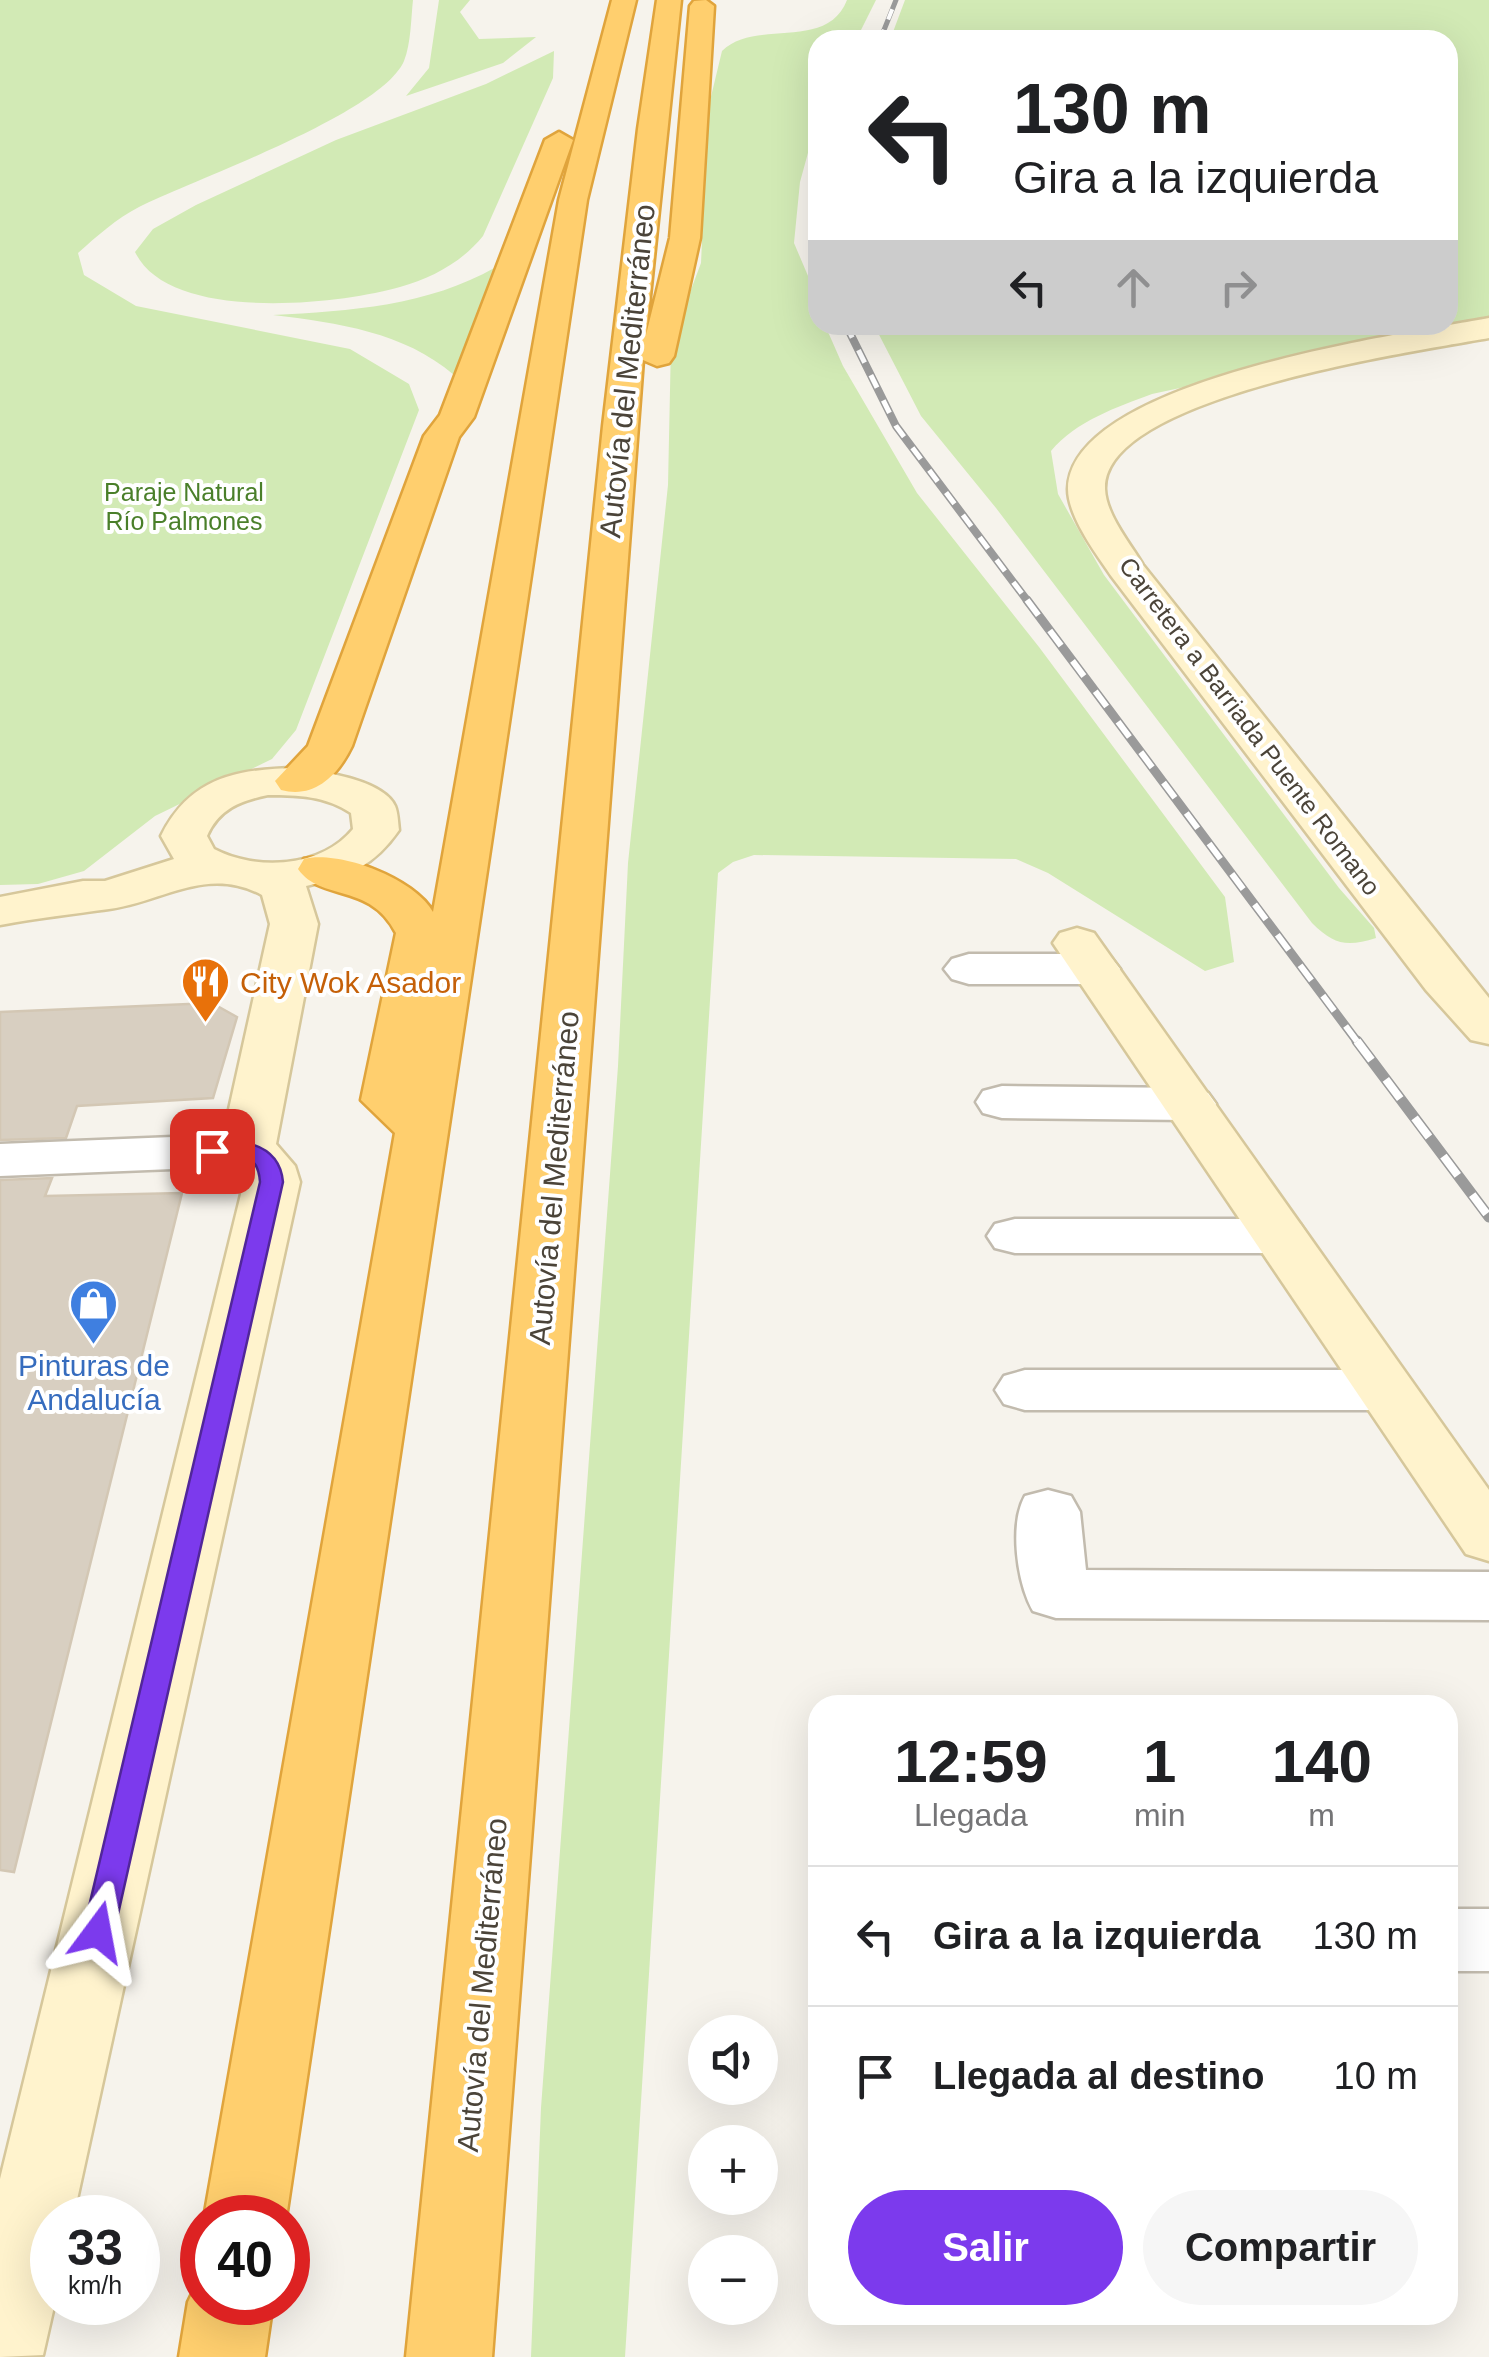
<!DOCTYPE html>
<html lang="es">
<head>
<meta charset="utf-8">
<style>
  :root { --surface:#fff; --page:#f6f6f6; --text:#202124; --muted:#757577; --line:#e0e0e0; --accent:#7c3aed }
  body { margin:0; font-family:Arial,sans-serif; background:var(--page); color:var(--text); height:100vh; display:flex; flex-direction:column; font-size:38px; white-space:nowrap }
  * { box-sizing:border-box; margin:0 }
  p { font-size:32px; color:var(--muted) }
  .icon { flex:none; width:55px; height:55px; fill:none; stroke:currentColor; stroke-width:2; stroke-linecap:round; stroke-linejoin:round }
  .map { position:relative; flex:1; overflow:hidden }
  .drawer { position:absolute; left:808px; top:1695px; width:650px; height:630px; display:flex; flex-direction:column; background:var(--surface); border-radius:30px; box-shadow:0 10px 40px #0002 }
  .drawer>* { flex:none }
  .banner { position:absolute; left:808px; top:30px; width:650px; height:305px; border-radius:30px; box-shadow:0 10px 40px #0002; background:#fff; color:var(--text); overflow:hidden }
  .buttons { position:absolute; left:688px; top:2015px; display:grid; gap:20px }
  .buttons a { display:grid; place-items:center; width:90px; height:90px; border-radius:50%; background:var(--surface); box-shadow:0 10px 40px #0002; font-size:50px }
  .speed { position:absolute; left:30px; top:2195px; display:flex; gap:20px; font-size:50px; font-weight:700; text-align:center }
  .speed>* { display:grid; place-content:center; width:130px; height:130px; border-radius:50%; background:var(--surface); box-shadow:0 10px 40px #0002; line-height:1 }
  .speed small { font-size:25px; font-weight:400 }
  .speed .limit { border:15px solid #d22; background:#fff; color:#111 }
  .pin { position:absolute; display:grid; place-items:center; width:85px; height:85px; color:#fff; margin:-42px; border-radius:20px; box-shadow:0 5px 15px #0006 }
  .me { position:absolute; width:110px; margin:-55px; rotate:13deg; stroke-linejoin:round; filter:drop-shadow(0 0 8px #0008) }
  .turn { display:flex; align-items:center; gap:35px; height:210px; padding:0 40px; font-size:45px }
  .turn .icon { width:130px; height:130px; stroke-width:2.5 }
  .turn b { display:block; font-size:70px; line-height:85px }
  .lanes { display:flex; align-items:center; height:95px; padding:0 40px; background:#0003; justify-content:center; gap:50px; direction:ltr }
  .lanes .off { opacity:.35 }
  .eta { display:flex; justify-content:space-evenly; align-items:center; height:170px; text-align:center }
  .eta b { font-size:60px; font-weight:700; line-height:70px }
  .primary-button { display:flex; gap:20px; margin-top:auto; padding:20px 40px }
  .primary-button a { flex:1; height:115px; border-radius:60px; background:var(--accent); color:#fff; font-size:40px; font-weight:700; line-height:115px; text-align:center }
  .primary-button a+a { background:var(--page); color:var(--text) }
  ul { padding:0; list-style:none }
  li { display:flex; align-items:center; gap:30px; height:140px; padding:0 40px; border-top:2px solid var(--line) }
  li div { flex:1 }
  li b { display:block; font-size:38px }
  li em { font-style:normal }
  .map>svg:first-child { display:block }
  .green { fill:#d2eab5 }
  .building { fill:#d8cfc1; stroke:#d3c7b4; stroke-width:2.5 }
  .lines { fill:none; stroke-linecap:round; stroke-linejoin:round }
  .street-casing { stroke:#c2bbae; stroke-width:5 }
  .secondary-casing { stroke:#d6c79b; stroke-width:5 }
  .highway-casing { stroke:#e0a43c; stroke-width:5 }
  .street { fill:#fff; fill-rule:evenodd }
  .secondary { fill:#fff3cd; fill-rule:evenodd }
  .highway { fill:#ffcf6e; fill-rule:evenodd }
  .rail-far3-casing { stroke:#9a9a9a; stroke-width:5 }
  .rail-far2-casing { stroke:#9a9a9a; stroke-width:8 }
  .rail-far1-casing { stroke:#9a9a9a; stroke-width:9 }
  .rail-casing { stroke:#9a9a9a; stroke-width:11 }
  .rail-far3 { stroke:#fff; stroke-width:4; stroke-dasharray:11; stroke-linecap:butt }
  .rail-far2 { stroke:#fff; stroke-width:5; stroke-dasharray:14; stroke-linecap:butt }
  .rail-far1 { stroke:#fff; stroke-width:6; stroke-dasharray:19; stroke-linecap:butt }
  .rail { stroke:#fff; stroke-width:8; stroke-dasharray:24; stroke-linecap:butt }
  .route { fill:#7c3aed; stroke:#51269a; stroke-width:2.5 }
  .labels { text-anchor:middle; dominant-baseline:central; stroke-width:8; stroke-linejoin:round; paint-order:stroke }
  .far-park-label { font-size:25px; fill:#4a7f2a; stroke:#fff }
  .far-street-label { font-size:25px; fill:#4b4439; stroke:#fff }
  .street-label { font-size:30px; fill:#4b4439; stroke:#fff }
  .food-label { font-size:30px; fill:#c56008; stroke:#fff; text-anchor:start }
  .shop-label { font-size:30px; fill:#366cbe; stroke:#fff }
</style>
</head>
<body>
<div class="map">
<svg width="1489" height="2357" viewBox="0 0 1489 2357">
  <rect width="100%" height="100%" fill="#f6f3ec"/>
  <g class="green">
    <path d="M0,0H413C411,18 411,44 404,61C381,114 195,179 139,207C116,219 97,236 78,253L84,275L136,306L350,349L409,384L419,410L296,730L272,759L155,816L84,871L38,884L0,885Z"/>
    <path d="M439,0H470L460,12L479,39L536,37L503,63L406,96L429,68Z"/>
    <path d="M847,0H876L856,40H818L817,120L800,182L794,243L817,297L818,325H825L843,366L917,493L1039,647L1225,897L1234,962L1205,971L1048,873L1016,859L754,855L733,862L718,873L625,2357H531L541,2108L618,1066L628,863L668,485L671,343L701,263L708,109L722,51C755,18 827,52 847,0Z"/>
    <path d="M905,0H1489V322L1152,394C1117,407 1076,421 1051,451L1058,494L1104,575L1339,888L1374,928L1376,938C1347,947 1334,945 1312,923L996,508L921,416L874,325H1448V40H890Z"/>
    <path d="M554,51L553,78L483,236C462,262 432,278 400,287C337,305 169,323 135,252L153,229L196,205L336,140L486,84Z"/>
    <path d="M496,267L454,375C404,332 338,323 273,315C350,311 428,306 496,267Z"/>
  </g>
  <g class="building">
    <path d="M212,1003L237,1017L213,1098L77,1106L66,1138L0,1140V1012Z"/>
    <path d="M52,1178L45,1196L182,1193L14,1872L0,1870V1180Z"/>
  </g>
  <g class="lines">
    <defs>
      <g id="street">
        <path d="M969,954H1095L1112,959L1120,969L1112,979L1095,984H969L952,979L944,969L952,959Z"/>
        <path d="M1002,1086L1189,1088L1208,1093L1216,1104L1208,1115L1189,1120L1002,1118L983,1113L976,1102L983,1091Z"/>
        <path d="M247,1134L266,1138L274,1150L266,1162L247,1166L0,1176V1144Z"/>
        <path d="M1015,1219H1280L1300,1224L1308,1236L1300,1248L1280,1253H1015L995,1248L987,1236L995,1224Z"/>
        <path d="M1025,1370H1386L1407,1376L1416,1390L1407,1404L1386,1410H1025L1004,1404L995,1390L1004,1376Z"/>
        <path d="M1048,1490L1071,1496L1080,1512L1086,1570L1489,1572V1620L1056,1618L1033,1611C1017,1583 1009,1524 1025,1496Z"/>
        <rect x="1448" y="1909" width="41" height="62"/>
      </g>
      <g id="secondary">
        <path d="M1489,318V338C1417,351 1102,396 1105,489C1106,515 1130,543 1143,565L1489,998V1044L1471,1040L1426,990L1112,577C1097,555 1068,517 1068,489C1070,379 1404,334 1489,318Z"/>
        <path d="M298,768C324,772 383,780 395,806C398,813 398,823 399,830C374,866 348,877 306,886L318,924L276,1144L295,1166L300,1182L73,2218H52L55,2302L43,2355L0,2357V2179L244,1182L242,1170L228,1162L220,1150L270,924L262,895C207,865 162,902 109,909C73,914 37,918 0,925V897L83,881H105L174,859L161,836C190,777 237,769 298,768ZM268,795C299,795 325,796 351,813L353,829C321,868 256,871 214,849L207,836C219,809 240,801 268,795Z"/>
        <path d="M1077,928L1094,933L1489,1490V1561L1466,1554L1053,943L1060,933Z"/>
      </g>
      <g id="highway">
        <path d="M612,0H636L587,200L286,2218H204L395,1133L361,1100L396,933C370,882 321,902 298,869L304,859C340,850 415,879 433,912L559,200Z"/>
        <path d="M657,0H681L646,335L670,238L690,6L694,1L706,0L714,6L700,238L674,356L669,363L657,366L643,360L492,2357H406L603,426L638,129Z"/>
        <path d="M559,132L573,140L474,417L459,437L352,746C338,775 315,799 281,790L275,781L308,746L424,436L440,415L545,140Z"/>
        <path d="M202,2273V2302H273L265,2357H179L188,2302Z"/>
      </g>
    </defs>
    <use href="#street" class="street-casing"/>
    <use href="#secondary" class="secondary-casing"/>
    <use href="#highway" class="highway-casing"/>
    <use href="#street" class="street"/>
    <use href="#secondary" class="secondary"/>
    <use href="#highway" class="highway"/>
    <defs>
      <path id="rail-far3" d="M880,40L896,0"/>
      <path id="rail-far2" d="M846,325L896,426L1029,603"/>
      <path id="rail-far1" d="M1027,600L1359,1044"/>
      <path id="rail" d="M1357,1041L1489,1217"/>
    </defs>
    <use href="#rail-far3" class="rail-far3-casing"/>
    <use href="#rail-far2" class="rail-far2-casing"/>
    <use href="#rail-far1" class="rail-far1-casing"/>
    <use href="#rail" class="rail-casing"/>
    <use href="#rail-far3" class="rail-far3"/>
    <use href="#rail-far2" class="rail-far2"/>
    <use href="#rail-far1" class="rail-far1"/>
    <use href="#rail" class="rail"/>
  </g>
  <path class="route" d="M247,1143C269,1148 281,1160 283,1182L114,1932L109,1941L98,1945L87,1941L83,1932L260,1182C257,1138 222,1170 201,1151L212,1144Z"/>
  <defs>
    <symbol id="restaurant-pin" viewBox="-11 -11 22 30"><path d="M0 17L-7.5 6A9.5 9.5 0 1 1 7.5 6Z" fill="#e8710a" stroke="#fff"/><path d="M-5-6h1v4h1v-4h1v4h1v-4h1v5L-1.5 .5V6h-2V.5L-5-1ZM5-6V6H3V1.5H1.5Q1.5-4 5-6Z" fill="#fff"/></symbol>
    <symbol id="shop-pin" viewBox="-11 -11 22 30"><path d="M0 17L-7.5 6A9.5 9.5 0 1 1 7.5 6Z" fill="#3f7fe0" stroke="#fff"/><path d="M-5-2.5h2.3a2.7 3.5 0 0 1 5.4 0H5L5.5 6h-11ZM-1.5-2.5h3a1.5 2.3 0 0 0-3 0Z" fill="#fff"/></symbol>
  </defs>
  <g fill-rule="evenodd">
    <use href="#restaurant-pin" x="178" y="954" width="55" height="75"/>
    <use href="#shop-pin" x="66" y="1276" width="55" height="75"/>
  </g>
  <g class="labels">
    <g class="far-park-label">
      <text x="184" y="492">Paraje Natural<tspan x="184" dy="29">Río Palmones</tspan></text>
    </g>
    <g class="far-street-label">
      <text transform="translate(1250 726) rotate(53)">Carretera a Barriada Puente Romano</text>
    </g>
    <g class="street-label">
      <text transform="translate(627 371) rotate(-84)">Autovía del Mediterráneo</text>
      <text transform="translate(554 1178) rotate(-85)">Autovía del Mediterráneo</text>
      <text transform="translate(482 1985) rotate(-85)">Autovía del Mediterráneo</text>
    </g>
    <g class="food-label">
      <text x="240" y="982">City Wok Asador</text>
    </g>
    <g class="shop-label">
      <text x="94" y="1365">Pinturas de<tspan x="94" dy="34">Andalucía</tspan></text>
    </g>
  </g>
</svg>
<div class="buttons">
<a><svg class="icon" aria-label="sound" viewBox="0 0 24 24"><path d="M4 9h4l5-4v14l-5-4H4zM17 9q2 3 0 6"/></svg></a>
<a>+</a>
<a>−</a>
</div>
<div class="speed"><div>33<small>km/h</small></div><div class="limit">40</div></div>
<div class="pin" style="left:212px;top:1151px;background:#d93025"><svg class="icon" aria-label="arrive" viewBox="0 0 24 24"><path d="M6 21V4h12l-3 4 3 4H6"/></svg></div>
<svg class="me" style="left:98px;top:1932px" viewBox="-20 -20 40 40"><path d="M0-17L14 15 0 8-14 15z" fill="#7c3aed" stroke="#fff" stroke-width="4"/></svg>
<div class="banner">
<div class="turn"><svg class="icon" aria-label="left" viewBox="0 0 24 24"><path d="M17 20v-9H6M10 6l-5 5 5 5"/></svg><div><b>130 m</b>Gira a la izquierda</div></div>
<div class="lanes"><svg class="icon" aria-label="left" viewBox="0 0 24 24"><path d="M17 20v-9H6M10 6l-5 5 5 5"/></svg><svg class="icon off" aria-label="ahead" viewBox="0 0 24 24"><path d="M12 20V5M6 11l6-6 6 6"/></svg><svg class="icon off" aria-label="right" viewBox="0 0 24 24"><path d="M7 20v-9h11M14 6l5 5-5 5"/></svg></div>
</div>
<section class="drawer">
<div class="eta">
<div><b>12:59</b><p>Llegada</p></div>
<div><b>1</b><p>min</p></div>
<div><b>140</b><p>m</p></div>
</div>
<ul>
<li><svg class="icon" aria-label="left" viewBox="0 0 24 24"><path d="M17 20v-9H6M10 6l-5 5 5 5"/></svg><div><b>Gira a la izquierda</b></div><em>130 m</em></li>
<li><svg class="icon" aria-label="arrive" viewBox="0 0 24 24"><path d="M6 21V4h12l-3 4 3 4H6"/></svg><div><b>Llegada al destino</b></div><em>10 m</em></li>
</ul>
<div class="primary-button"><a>Salir</a><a>Compartir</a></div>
</section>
</div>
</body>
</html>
